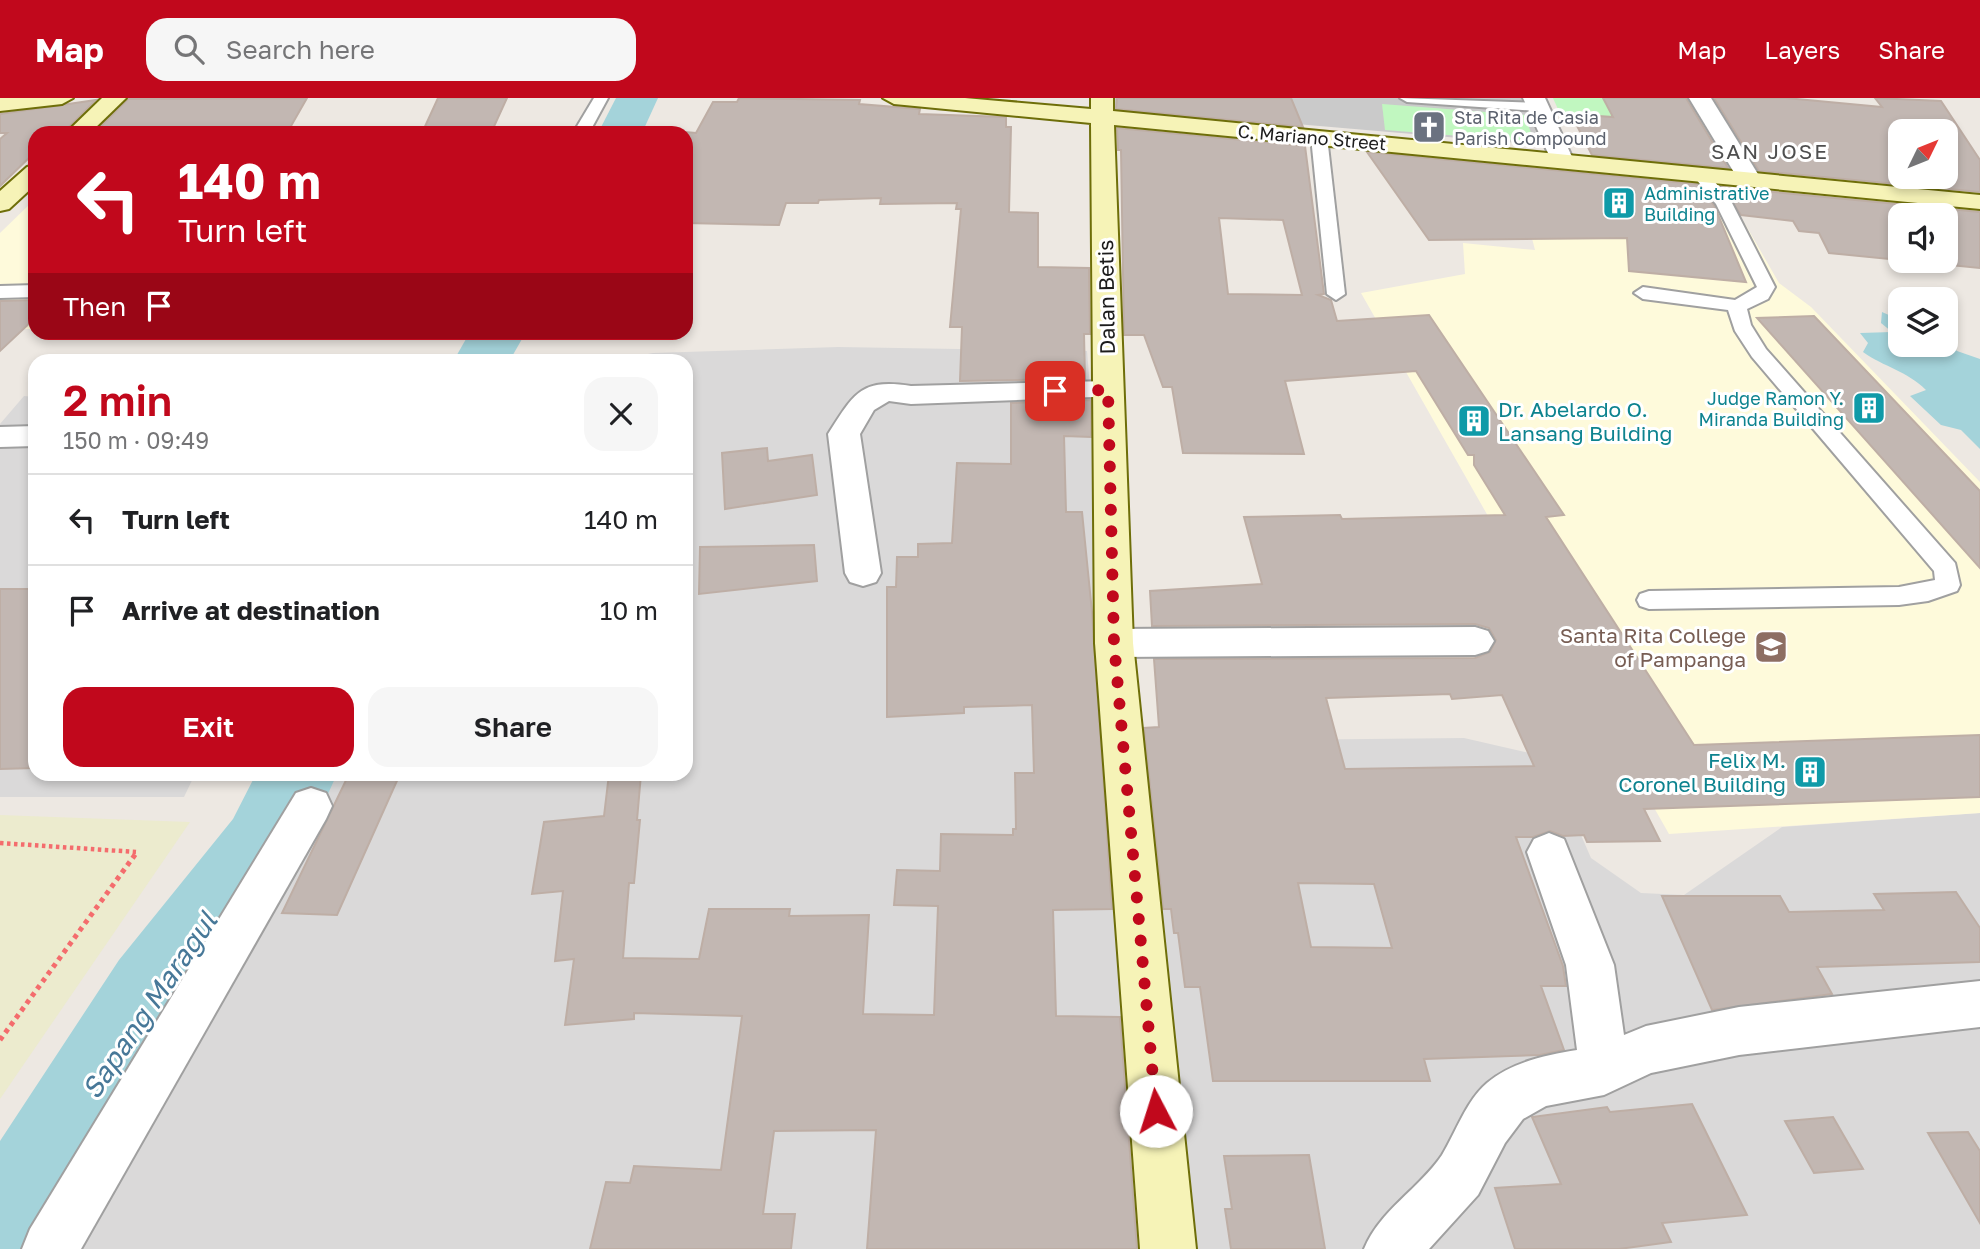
<!DOCTYPE html>
<html lang="en">
<head>
<meta charset="utf-8">
<style>
  :root { --surface:#fff; --page:#f6f6f6; --text:#202124; --muted:#757577; --line:#e0e0e0; --accent:#c1081c }
  body { margin:0; font-family:"Golos Text",sans-serif; background:var(--page); color:var(--text); height:100vh; display:flex; flex-direction:column; font-size:26px; white-space:nowrap }
  * { box-sizing:border-box; margin:0 }
  p { font-size:23px; color:var(--muted) }
  .icon { flex:none; width:38px; height:38px; fill:none; stroke:currentColor; stroke-width:2; stroke-linecap:round; stroke-linejoin:round }
  .map { position:relative; flex:1; overflow:hidden }
  .side { position:absolute; left:28px; top:256px; width:665px; height:427px; display:flex; flex-direction:column; background:var(--surface); border-radius:21px; box-shadow:0 4px 10px #0003 }
  .side>* { flex:none }
  .guide { position:absolute; left:28px; top:28px; width:665px; height:214px; border-radius:21px; box-shadow:0 4px 10px #0003; background:#c1081c; color:#fff; overflow:hidden }
  .needle { width:46px; rotate:47deg }
  .buttons { position:absolute; left:1888px; top:21px; display:grid; gap:14px }
  .buttons a { display:grid; place-items:center; width:70px; height:70px; border-radius:14px; background:var(--surface); box-shadow:0 4px 10px #0003; font-size:35px }
  .pin { position:absolute; display:grid; place-items:center; width:60px; height:60px; color:#fff; margin:-30px; border-radius:14px; box-shadow:0 4px 10px #0006 }
  .me { position:absolute; width:77px; margin:-38px; rotate:355deg; stroke-linejoin:round; filter:drop-shadow(0 0 5px #0008) }
  .turn { display:flex; align-items:center; gap:24px; height:147px; padding:0 35px; font-size:32px }
  .turn .icon { width:91px; height:91px; stroke-width:2.5 }
  .turn b { display:block; font-size:49px; line-height:60px }
  .then { display:flex; align-items:center; height:66px; padding:0 35px; background:#0003; gap:14px; font-size:26px }
  .round { display:grid; place-items:center; flex:none; width:74px; height:74px; border-radius:21px; background:var(--page) }
  .summary { display:flex; align-items:center; justify-content:space-between; height:119px; padding:0 35px }
  h1 { font-size:42px; font-weight:600; line-height:52px; color:var(--accent) }
  .action { display:flex; gap:14px; margin-top:auto; padding:14px 35px }
  .action a { flex:1; height:80px; border-radius:21px; background:var(--accent); color:#fff; font-size:28px; font-weight:600; line-height:80px; text-align:center }
  .action a+a { background:var(--page); color:var(--text) }
  ul { padding:0; list-style:none }
  li { display:flex; align-items:center; gap:21px; height:91px; padding:0 35px; border-top:2px solid var(--line) }
  li div { flex:1 }
  li b { display:block; font-size:26px }
  li em { font-style:normal }
  header { display:flex; align-items:center; gap:42px; box-sizing:border-box; height:98px; padding:0 35px; background:var(--accent); color:#fff }
  header strong { font-size:33px }
  nav { display:flex; gap:38px; margin-inline-start:auto; font-size:24px }
  .search { width:490px; height:63px; background:var(--page); display:flex; align-items:center; gap:18px; box-sizing:border-box; padding:0 24px; border-radius:21px; color:var(--muted); font-size:26px }
  .map>svg:first-child { display:block }
  .residential { fill:#dad9d9 }
  .education { fill:#fefadb }
  .religious { fill:#cacaca }
  .farmland { fill:#ecebce }
  .park { fill:#c1f7c0 }
  .water { fill:#a4d3da }
  .lines { fill:none; stroke-linecap:round; stroke-linejoin:round }
  .river { fill:#a4d3da; fill-rule:evenodd }
  .building { fill:#c2b7b2; stroke:#beaea5; stroke-width:2; fill-rule:evenodd }
  .lane-casing { stroke:#a0a0a0; stroke-width:4 }
  .street-casing { stroke:#a0a0a0; stroke-width:4 }
  .secondary-casing { stroke:#6e6e09; stroke-width:4 }
  .path-far1 { stroke:#f46c6d; stroke-width:4.5; stroke-dasharray:3.5 3.5; stroke-linecap:butt }
  .path { stroke:#f46c6d; stroke-width:5; stroke-dasharray:4.5 4.5; stroke-linecap:butt }
  .lane { fill:#fff; fill-rule:evenodd }
  .street { fill:#fff; fill-rule:evenodd }
  .secondary { fill:#f6f3b7; fill-rule:evenodd }
  .route { stroke:#c1081c; stroke-width:12; stroke-dasharray:0 21.6 }
  .labels { text-anchor:middle; dominant-baseline:central; stroke-width:6; stroke-linejoin:round; paint-order:stroke }
  .far-worship-label { font-size:18px; fill:#5b616d; stroke:#fff; text-anchor:start }
  .far-street-label { font-size:18px; fill:#1c1c1c; stroke:#fff }
  .far-culture-label { font-size:18px; fill:#0d838f; stroke:#fff; text-anchor:start }
  .far-quarter-label { font-size:21px; letter-spacing:2px; fill:#4f4f4f; stroke:#fff }
  .street-label { font-size:21px; fill:#1c1c1c; stroke:#fff }
  .culture-label { font-size:21px; fill:#0d838f; stroke:#fff; text-anchor:start }
  .education-label { font-size:21px; fill:#785e54; stroke:#fff; text-anchor:end }
  .near-water-label { font-size:28px; font-style:italic; fill:#477898; stroke:#fff }
</style>
</head>
<body>
<header>
<strong>Map</strong>
<div class="search"><svg class="icon" aria-label="search" viewBox="0 0 24 24"><circle cx="10" cy="10" r="6"/><path d="M15 15l6 6"/></svg>Search here</div>
<nav><a>Map</a><a>Layers</a><a>Share</a></nav>
</header>
<div class="map">
<svg width="1980" height="1151" viewBox="0 0 1980 1151">
  <rect width="100%" height="100%" fill="#ede8e2"/>
  <g class="residential">
    <path d="M838,249L1087,253L1140,891L1156,1151H16L146,953L318,676H686V262H617L653,255Z"/>
    <path d="M24,298L35,299V676H195L184,699H0V326Z"/>
    <path d="M1265,631L1267,642L1464,640L1547,659L1591,760L1641,795L1684,797L1782,729L1980,715V1151H1192L1142,632Z"/>
  </g>
  <g class="education">
    <path d="M1513,66L1721,84L1779,185L1811,209L1980,384V715L1669,736L1361,195L1465,176L1463,145L1535,152Z"/>
    <path d="M35,101V231H0V135Z"/>
  </g>
  <path class="religious" d="M1108,0H1521L1542,47L1108,10Z"/>
  <path class="farmland" d="M0,717L190,724L0,1001Z"/>
  <g class="park">
    <path d="M1553,0H1683L1705,36L1565,27Z"/>
    <path d="M1382,6L1525,17L1534,44L1385,32Z"/>
  </g>
  <path class="water" d="M1897,198H1926V201H1900V247H1946V243L1957,253L1980,261V351L1961,332L1941,327L1910,298L1926,292C1907,273 1884,269 1863,254L1868,245L1860,235L1892,234L1881,225L1882,214L1891,218L1899,216L1889,204Z"/>
  <g class="lines">
    <g class="river">
      <path d="M616,0H658L642,35H598Z"/>
      <path d="M470,234H526L510,262H454Z"/>
      <path d="M256,676H337L293,773L185,924L53,1151H0V1043L119,862L233,721Z"/>
    </g>
  </g>
  <g class="building">
    <path d="M307,0L287,35H94L128,1Z"/>
    <path d="M438,0H507L491,35H422Z"/>
    <path d="M739,0L860,2L859,6L920,11L919,16L1006,19V29H1011L1009,114L1038,115V169L1089,170L1090,236H1084L1085,281L960,283L962,229H950L961,111H956L957,105L880,106L881,100L819,102L818,105H786L779,127L686,125V34L696,35L713,4H737Z"/>
    <path d="M1117,0H1291L1303,29L1116,11Z"/>
    <path d="M1603,0H1686L1728,70L1592,57L1571,16L1613,19Z"/>
    <path d="M1714,0H1786L1882,9L1875,0L1941,3L1980,62V94L1759,73ZM1900,33H1946V79H1900Z"/>
    <path d="M96,2L63,35H35V54L0,88V41L7,35H0V16Z"/>
    <path d="M1117,30L1305,48L1324,196L1318,197L1331,202L1337,223L1429,217L1564,417L1546,419L1694,647L1980,637V699L1644,711L1660,743L1587,744L1584,737L1563,738L1550,733L1533,739H1516L1563,868L1566,888H1541L1564,952L1540,957L1424,961L1430,983H1213L1200,889H1185L1178,835H1174L1171,811H1163L1144,630L1159,629L1154,561L1475,560L1490,554L1496,542L1489,530L1475,526L1152,528L1150,493L1262,486L1244,419L1340,417L1342,421L1505,417L1474,367V357H1468L1416,273L1285,283L1304,356L1183,355L1172,289H1163L1144,237H1124L1121,52H1118ZM1219,120L1283,122L1302,197L1228,196ZM1450,596L1452,601L1502,597L1534,668L1345,671L1326,600ZM1298,785L1374,786L1392,850L1311,849Z"/>
    <path d="M1367,54L1697,86L1714,107L1746,184L1629,173L1627,140L1429,142Z"/>
    <path d="M1722,89L1980,114V170L1829,155L1819,135L1799,133L1793,123L1741,117ZM1900,117H1946V163H1900Z"/>
    <path d="M35,202V220L0,253V203Z"/>
    <path d="M1814,218L1980,393V470L1757,220Z"/>
    <path d="M1091,302V339L1064,338L1066,414H1082L1092,514L1112,811L1053,812L1056,918L1120,919L1137,1151H867L876,1032L774,1033L763,1116H795L791,1151H590L606,1084L630,1085L634,1068L721,1072L742,918L634,915V921L565,927L574,861L555,863L563,793L532,796L544,724L604,718L609,676H641L637,722H640L634,785H629L623,860L699,861L709,811H790L789,818L869,817L863,916L934,917L938,808L894,807L897,772L940,773L941,736L1013,737V731H1016L1015,675H1034L1032,607L964,609V615L887,619V489H896L897,459H918V446L952,445L957,365L1011,366V305Z"/>
    <path d="M767,350L768,363L812,357L817,397L725,411L722,355Z"/>
    <path d="M814,447L817,483L699,496L700,449Z"/>
    <path d="M0,491H35V670L0,671Z"/>
    <path d="M349,676H400L337,817L282,815Z"/>
    <path d="M1956,794L1980,830V864L1817,869L1832,896L1712,912L1662,798H1780L1789,814L1884,812L1874,796Z"/>
    <path d="M1692,1006L1747,1117L1662,1125L1671,1144L1619,1151H1515L1495,1090L1561,1086L1532,1019L1607,1009L1610,1014Z"/>
    <path d="M1833,1019L1863,1071L1814,1075L1785,1023Z"/>
    <path d="M1968,1034L1980,1053V1125L1928,1035Z"/>
    <path d="M1309,1057L1325,1151H1231L1225,1111H1232L1224,1058Z"/>
  </g>
  <g class="lines">
    <defs>
      <g id="lane">
        <path d="M594,0H608L589,35H573Z"/>
        <path d="M1400,0L1538,5L1545,9L1538,13L1407,4Z"/>
        <path d="M1319,34L1327,39L1345,196L1336,202L1327,196L1311,39Z"/>
        <path d="M1700,71L1706,73L1732,105L1775,189L1768,201L1747,211L1751,227L1766,251L1955,465L1960,487L1957,493L1928,503L1899,507L1649,511L1640,508L1637,502L1640,496L1649,493L1899,489L1935,482L1934,473L1752,259L1735,233L1728,212L1643,201L1634,195L1643,189L1735,202L1757,189L1716,106L1692,76Z"/>
        <path d="M35,187V199L0,200V188Z"/>
      </g>
      <g id="street">
        <path d="M1523,0H1545L1573,61L1569,66H1553Z"/>
        <path d="M1689,0H1711L1761,81L1757,86H1741Z"/>
        <path d="M1108,283L1119,286L1123,292L1119,298L911,306L889,303L874,312L860,336L881,475L876,484L863,488L850,484L845,475L828,336C854,296 860,280 911,288Z"/>
        <path d="M35,328V348L0,349V329Z"/>
        <path d="M1475,529L1488,533L1494,543L1488,553L1475,557L1114,559L1101,555L1095,545L1101,535L1114,531Z"/>
        <path d="M311,690L326,695L332,708L326,721L81,1151H22L30,1131L296,695Z"/>
        <path d="M1549,735L1564,741L1614,867L1624,937L1646,928L1739,909L1980,883V929L1739,957L1651,975L1604,997L1546,1008L1523,1021L1505,1045L1478,1097L1429,1151H1364C1380,1112 1419,1091 1442,1057C1456,1034 1466,1003 1487,985C1512,964 1546,957 1577,952L1566,867L1527,754L1534,741Z"/>
      </g>
      <g id="secondary">
        <path d="M0,0H73L62,6L0,13Z"/>
        <path d="M102,0H126L90,35H66Z"/>
        <path d="M883,0H965L1091,11V0H1113V13L1980,97V111L1114,27L1133,545L1196,1151H1140L1095,545L1091,25L894,6Z"/>
        <path d="M35,67V87L9,111L0,113V93L27,69Z"/>
      </g>
    </defs>
    <use href="#lane" class="lane-casing"/>
    <use href="#street" class="street-casing"/>
    <use href="#secondary" class="secondary-casing"/>
    <path class="path-far1" d="M0,745L136,754"/>
    <path class="path" d="M0,942L137,754"/>
    <use href="#lane" class="lane"/>
    <use href="#street" class="street"/>
    <use href="#secondary" class="secondary"/>
  </g>
  <g class="lines">
    <path class="route" d="M1055,293L1108,292L1114,545L1156,1013"/>
  </g>
  <defs>
    <symbol id="church-square" viewBox="-11 -11 22 22"><rect x="-9" y="-9" width="18" height="18" rx="4" fill="#6b7280" stroke="#fff"/><path d="M-1.2-6h2.4v3.5h3.3v2.4h-3.3V6h-2.4V-.1h-3.3v-2.4h3.3Z" fill="#fff"/></symbol>
    <symbol id="building-square" viewBox="-11 -11 22 22"><rect x="-9" y="-9" width="18" height="18" rx="4" fill="#0f9aa8" stroke="#fff"/><path d="M-4-6H4V6H1V3H-1V6H-4ZM-2.5-4.3h1.7v1.8h-1.7ZM.8-4.3h1.7v1.8H.8ZM-2.5-1h1.7V.8h-1.7ZM.8-1h1.7V.8H.8Z" fill="#fff"/></symbol>
    <symbol id="university-square" viewBox="-11 -11 22 22"><rect x="-9" y="-9" width="18" height="18" rx="4" fill="#8d6e63" stroke="#fff"/><path d="M0-5L7-2L0 1L-7-2ZM-4 1L0 2.5L4 1V4Q0 6-4 4Z" fill="#fff"/></symbol>
  </defs>
  <g fill-rule="evenodd">
    <use href="#church-square" x="1410" y="10" width="38" height="38"/>
    <use href="#building-square" x="1600" y="86" width="38" height="38"/>
    <use href="#building-square" x="1850" y="291" width="38" height="38"/>
    <use href="#building-square" x="1455" y="304" width="38" height="38"/>
    <use href="#university-square" x="1752" y="530" width="38" height="38"/>
    <use href="#building-square" x="1791" y="655" width="38" height="38"/>
  </g>
  <g class="labels">
    <g class="far-worship-label">
      <text x="1454" y="19">Sta Rita de Casia<tspan x="1454" dy="21">Parish Compound</tspan></text>
    </g>
    <g class="far-street-label">
      <text transform="translate(1312 39) rotate(5)">C. Mariano Street</text>
    </g>
    <g class="far-culture-label">
      <text x="1644" y="95">Administrative<tspan x="1644" dy="21">Building</tspan></text>
      <text x="1844" y="300" text-anchor="end">Judge Ramon Y.<tspan x="1844" dy="21">Miranda Building</tspan></text>
    </g>
    <g class="far-quarter-label">
      <text x="1770" y="53">SAN JOSE</text>
    </g>
    <g class="street-label">
      <text transform="translate(1106 199) rotate(-91)">Dalan Betis</text>
    </g>
    <g class="culture-label">
      <text x="1498" y="311">Dr. Abelardo O.<tspan x="1498" dy="24">Lansang Building</tspan></text>
      <text x="1786" y="662" text-anchor="end">Felix M.<tspan x="1786" dy="24">Coronel Building</tspan></text>
    </g>
    <g class="education-label">
      <text x="1746" y="537">Santa Rita College<tspan x="1746" dy="24">of Pampanga</tspan></text>
    </g>
    <g class="near-water-label">
      <text transform="translate(149 907) rotate(-56)">Sapang Maragul</text>
    </g>
  </g>
</svg>
<div class="buttons">
<a><svg class="needle" viewBox="-14 -14 28 28"><path d="M0-13l5 13h-10z" fill="#e53935"/><path d="M0 13l5-13h-10z" fill="#757577"/></svg></a>
<a><svg class="icon" aria-label="sound" viewBox="0 0 24 24"><path d="M4 9h4l5-4v14l-5-4H4zM17 9q2 3 0 6"/></svg></a>
<a><svg class="icon" aria-label="layers" viewBox="0 0 24 24"><path d="M12 4l9 5-9 5-9-5zM3 14l9 5 9-5"/></svg></a>
</div>
<div class="pin" style="left:1055px;top:293px;background:#d93025"><svg class="icon" aria-label="arrive" viewBox="0 0 24 24"><path d="M6 21V4h12l-3 4 3 4H6"/></svg></div>
<svg class="me" style="left:1156px;top:1013px" viewBox="-20 -20 40 40"><circle r="19" fill="#fff"/><path d="M0-13L10 11 0 6-10 11z" fill="#c1081c"/></svg>
<div class="guide">
<div class="turn"><svg class="icon" aria-label="left" viewBox="0 0 24 24"><path d="M17 20v-9H6M10 6l-5 5 5 5"/></svg><div><b>140 m</b>Turn left</div></div>
<div class="then">Then<svg class="icon" aria-label="arrive" viewBox="0 0 24 24"><path d="M6 21V4h12l-3 4 3 4H6"/></svg></div>
</div>
<section class="side">
<div class="summary"><div><h1>2 min</h1><p>150 m · 09:49</p></div><a class="round"><svg class="icon" aria-label="close" viewBox="0 0 24 24"><path d="M6 6l12 12M18 6L6 18"/></svg></a></div>
<ul>
<li><svg class="icon" aria-label="left" viewBox="0 0 24 24"><path d="M17 20v-9H6M10 6l-5 5 5 5"/></svg><div><b>Turn left</b></div><em>140 m</em></li>
<li><svg class="icon" aria-label="arrive" viewBox="0 0 24 24"><path d="M6 21V4h12l-3 4 3 4H6"/></svg><div><b>Arrive at destination</b></div><em>10 m</em></li>
</ul>
<div class="action"><a>Exit</a><a>Share</a></div>
</section>
</div>
</body>
</html>
